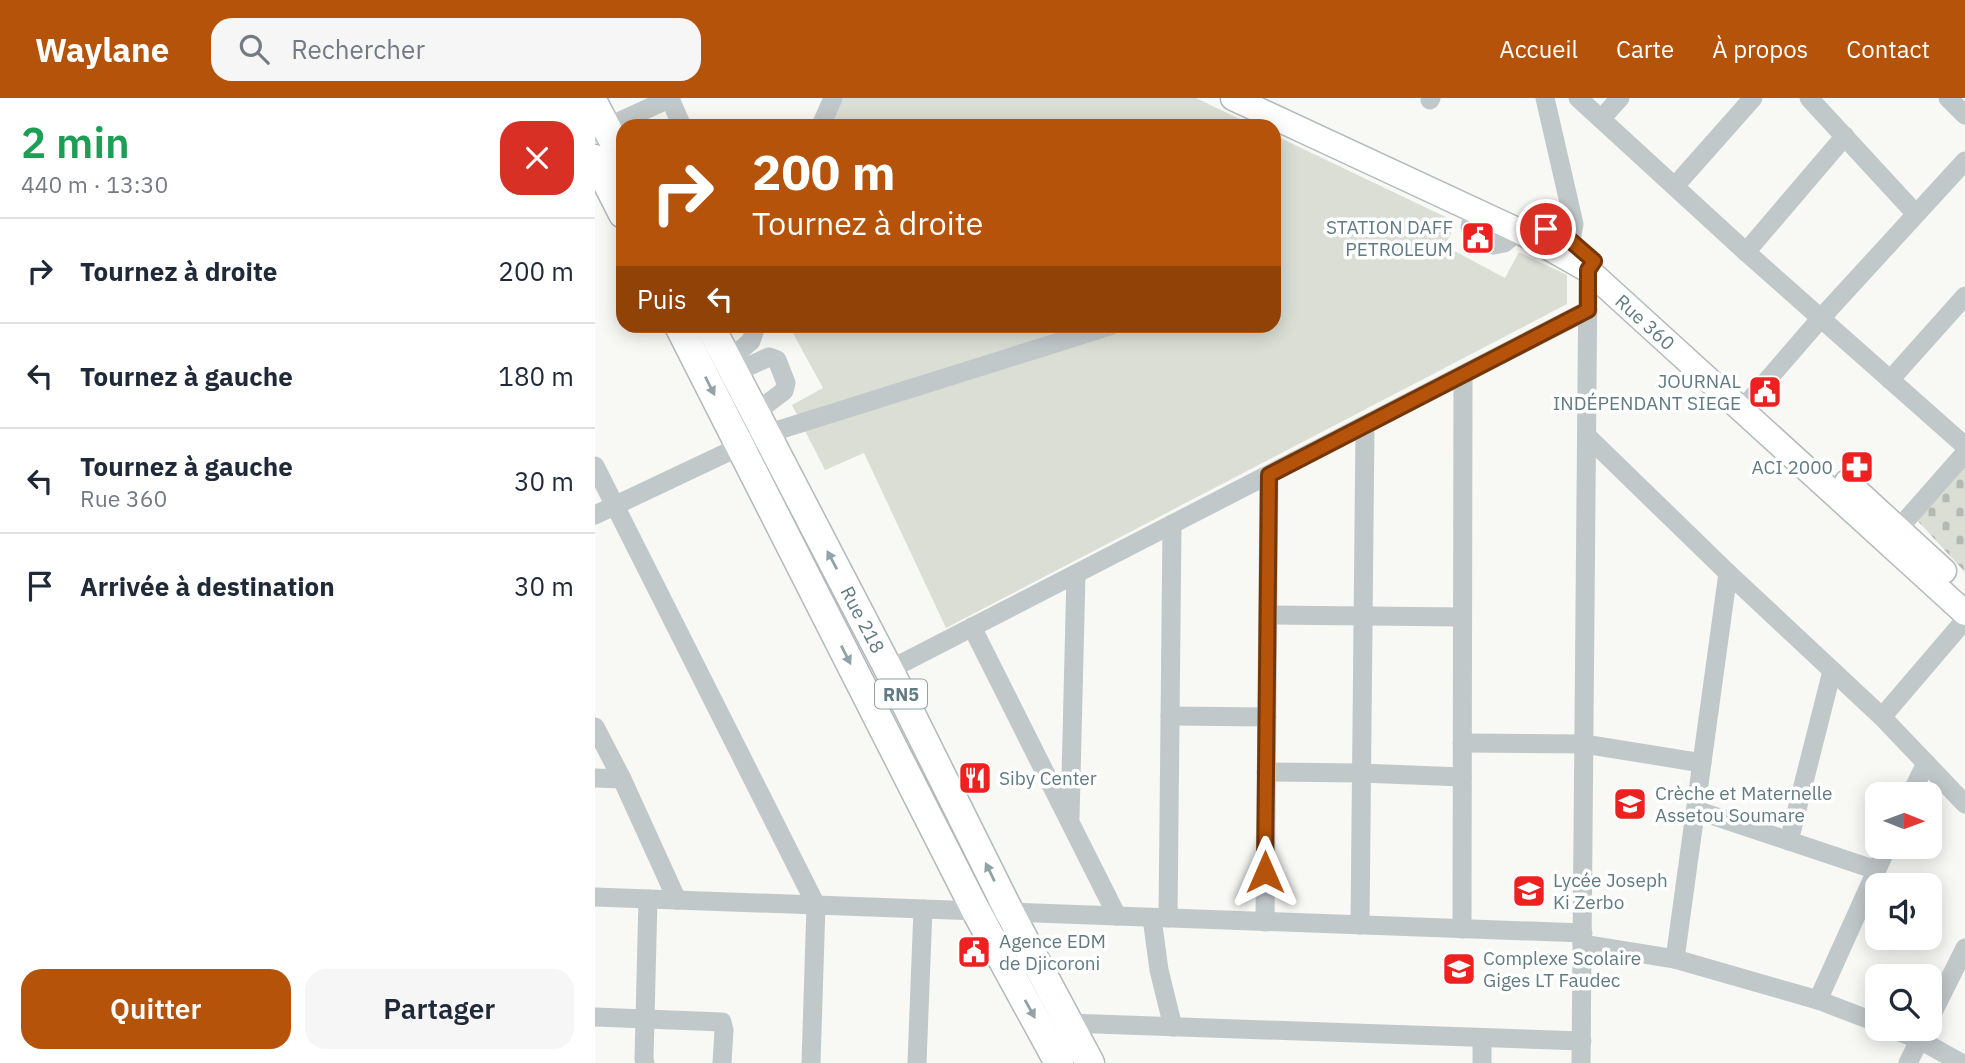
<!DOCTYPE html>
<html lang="fr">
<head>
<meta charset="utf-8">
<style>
  :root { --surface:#fff; --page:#f6f6f7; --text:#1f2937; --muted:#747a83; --line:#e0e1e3; --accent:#b45309 }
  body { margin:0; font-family:"IBM Plex Sans",sans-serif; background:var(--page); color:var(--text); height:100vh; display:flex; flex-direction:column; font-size:26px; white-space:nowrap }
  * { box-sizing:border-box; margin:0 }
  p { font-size:23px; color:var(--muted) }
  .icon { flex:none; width:38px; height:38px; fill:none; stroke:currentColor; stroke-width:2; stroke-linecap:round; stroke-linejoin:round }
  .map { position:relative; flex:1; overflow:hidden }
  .panel { display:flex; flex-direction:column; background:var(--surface); width:595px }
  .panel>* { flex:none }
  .banner { position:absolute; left:21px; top:21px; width:665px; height:214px; border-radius:21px; box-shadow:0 4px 18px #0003; background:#b45309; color:#fff; overflow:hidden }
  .needle { width:46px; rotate:91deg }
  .tools { position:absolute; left:1270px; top:684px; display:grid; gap:14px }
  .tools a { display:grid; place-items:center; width:77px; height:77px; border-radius:14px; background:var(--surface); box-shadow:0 4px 18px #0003; font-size:35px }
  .pin { position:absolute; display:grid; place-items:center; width:60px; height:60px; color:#fff; margin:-30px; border:4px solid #fff; border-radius:50%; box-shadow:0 2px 7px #0007 }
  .me { position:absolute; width:77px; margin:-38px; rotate:0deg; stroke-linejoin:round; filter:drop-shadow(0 0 5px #0008) }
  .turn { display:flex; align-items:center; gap:24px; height:147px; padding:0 21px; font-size:32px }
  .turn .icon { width:91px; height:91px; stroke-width:2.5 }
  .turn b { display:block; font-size:49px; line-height:60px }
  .then { display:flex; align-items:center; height:66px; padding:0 21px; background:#0003; gap:14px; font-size:26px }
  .round { display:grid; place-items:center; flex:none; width:74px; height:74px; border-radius:21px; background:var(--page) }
  .head { display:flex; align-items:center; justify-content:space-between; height:119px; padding:0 21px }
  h1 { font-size:42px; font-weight:600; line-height:52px; color:#1e9e55 }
  .cta { display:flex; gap:14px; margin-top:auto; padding:14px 21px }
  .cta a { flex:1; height:80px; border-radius:21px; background:var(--accent); color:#fff; font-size:28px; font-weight:600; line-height:80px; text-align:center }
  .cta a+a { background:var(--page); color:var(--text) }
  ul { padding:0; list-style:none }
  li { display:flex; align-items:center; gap:21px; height:105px; padding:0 21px; border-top:2px solid var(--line) }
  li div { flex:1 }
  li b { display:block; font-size:26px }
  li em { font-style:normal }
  header { display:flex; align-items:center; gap:42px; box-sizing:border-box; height:98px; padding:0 35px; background:var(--accent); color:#fff }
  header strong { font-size:33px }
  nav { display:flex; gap:38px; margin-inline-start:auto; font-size:24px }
  .search { width:490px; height:63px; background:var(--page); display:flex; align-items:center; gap:18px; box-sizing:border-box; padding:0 24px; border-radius:21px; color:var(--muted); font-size:26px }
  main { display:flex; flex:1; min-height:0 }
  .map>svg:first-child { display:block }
  .cemetery { fill:url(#cemetery-stones) }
  .pitch { fill:#daded4 }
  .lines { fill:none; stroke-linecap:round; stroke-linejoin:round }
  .major-casing { stroke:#b2babc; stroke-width:27 }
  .highway-casing { stroke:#b2b9bb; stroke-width:31 }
  .minor { stroke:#c1c8ca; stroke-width:19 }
  .major { stroke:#fff; stroke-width:24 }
  .highway { stroke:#fff; stroke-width:28 }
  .oneway { fill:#90a3a8 }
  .route-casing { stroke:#753606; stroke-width:18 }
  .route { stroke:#b45309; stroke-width:12 }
  .labels { text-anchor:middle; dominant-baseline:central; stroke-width:7; stroke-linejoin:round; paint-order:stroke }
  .shield { fill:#fff; stroke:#90a3a8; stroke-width:2 }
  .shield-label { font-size:18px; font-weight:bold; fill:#617b82 }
  .poi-label { font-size:19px; fill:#617b82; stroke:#fff; text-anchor:start }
  .street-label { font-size:19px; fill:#617b82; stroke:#fff }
</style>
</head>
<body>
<header>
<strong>Waylane</strong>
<div class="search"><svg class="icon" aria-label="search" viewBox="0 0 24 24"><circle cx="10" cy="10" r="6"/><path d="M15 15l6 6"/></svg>Rechercher</div>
<nav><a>Accueil</a><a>Carte</a><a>À propos</a><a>Contact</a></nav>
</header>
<main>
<section class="panel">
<div class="head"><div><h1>2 min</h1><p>440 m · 13:30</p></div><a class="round" style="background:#d93025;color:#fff"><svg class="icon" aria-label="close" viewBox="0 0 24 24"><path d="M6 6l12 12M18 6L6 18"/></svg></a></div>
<ul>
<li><svg class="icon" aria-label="right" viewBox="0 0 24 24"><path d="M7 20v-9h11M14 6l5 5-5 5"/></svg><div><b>Tournez à droite</b></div><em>200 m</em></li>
<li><svg class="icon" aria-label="left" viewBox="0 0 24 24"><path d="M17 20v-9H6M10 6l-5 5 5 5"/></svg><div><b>Tournez à gauche</b></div><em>180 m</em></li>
<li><svg class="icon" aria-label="left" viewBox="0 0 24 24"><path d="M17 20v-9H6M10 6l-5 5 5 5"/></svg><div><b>Tournez à gauche</b><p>Rue 360</p></div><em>30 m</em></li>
<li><svg class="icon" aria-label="arrive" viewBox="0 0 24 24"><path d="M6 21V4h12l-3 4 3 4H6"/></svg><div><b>Arrivée à destination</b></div><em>30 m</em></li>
</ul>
<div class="cta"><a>Quitter</a><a>Partager</a></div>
</section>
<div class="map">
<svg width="1370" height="965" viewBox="0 0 1370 965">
  <defs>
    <pattern id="cemetery-stones" width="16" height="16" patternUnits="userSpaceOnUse" patternTransform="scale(1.75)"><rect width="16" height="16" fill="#daded4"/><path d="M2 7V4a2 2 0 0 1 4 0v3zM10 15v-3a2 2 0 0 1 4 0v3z" fill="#b4b9b1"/></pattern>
  </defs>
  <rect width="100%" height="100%" fill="#f8f8f5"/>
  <path class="cemetery" d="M1370,363V474L1319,419Z"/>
  <g class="pitch">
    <path d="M228,0H601L659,28H215Z"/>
    <path d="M679,37L861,124L850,148L910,180L924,154L972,177V206L351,530L269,355L230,372L197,307L228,290L194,228H679Z"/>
  </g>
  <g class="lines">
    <defs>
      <g id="major">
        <path id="s1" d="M638,0L924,133L993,172L1370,515"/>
        <path d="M1252,384L1349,473"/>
      </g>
      <g id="highway">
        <path d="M0,8L28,61"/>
        <path d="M0,61L28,116"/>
        <path d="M84,228L381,813L464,965"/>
        <path id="s2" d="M115,228L294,572L415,815L495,965"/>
      </g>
    </defs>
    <use href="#major" class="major-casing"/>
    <use href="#highway" class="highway-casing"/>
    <g class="minor">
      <path d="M950,0L979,126L976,143"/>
      <path d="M983,0L1151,154L1370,348"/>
      <path d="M1214,0L1321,116"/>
      <path d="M1353,0L1370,17"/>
      <path d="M75,1L87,28"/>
      <path d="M835,2L836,0"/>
      <path d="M1006,21L1025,0"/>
      <path d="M226,28L238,0"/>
      <path d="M1,34L76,0"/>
      <path d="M1080,88L1158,0"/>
      <path d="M878,137L875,129L879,112"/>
      <path d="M899,147L909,145L924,133"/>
      <path d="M1151,154L1250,38"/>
      <path d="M133,263L156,243L161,228"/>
      <path d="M139,275L174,259L182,262L191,285L189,293L160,315"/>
      <path d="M1295,282L1370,198"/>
      <path d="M1156,301L1226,220L1370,63"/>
      <path d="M992,338L1133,475L1287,619L1370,706"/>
      <path d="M0,368L221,807L216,965"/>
      <path d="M0,417L171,336L515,228"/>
      <path d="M1304,430L1370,355"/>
      <path d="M673,517L867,519"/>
      <path d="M377,529L522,818"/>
      <path d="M294,572L993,212"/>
      <path d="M575,618L672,619"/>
      <path d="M1287,619L1370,522"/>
      <path d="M0,629L27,681L82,802"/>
      <path d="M867,645L989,646L1107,665"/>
      <path d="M671,674L766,675L867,679"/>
      <path d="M0,680L27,681"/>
      <path d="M1316,696L1331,665"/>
      <path d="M1101,712L1281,772"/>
      <path d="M475,720L481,476"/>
      <path d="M1194,743L1237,573"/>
      <path d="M0,799L988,835"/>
      <path d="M557,820L564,872L578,929"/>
      <path d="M573,820L577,426"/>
      <path d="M670,824L674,377"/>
      <path d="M765,827L770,328"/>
      <path d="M867,831L868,277"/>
      <path d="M987,846L1080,861L1223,902L1283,925"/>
      <path d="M1080,861L1133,475"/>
      <path d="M1223,902L1292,749"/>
      <path d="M0,919L127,924L129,932L127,965"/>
      <path d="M1335,920L1370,850"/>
      <path d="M473,925L987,943"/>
      <path d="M1297,931L1325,942L1366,965"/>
      <path d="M50,965L49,961L53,801"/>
      <path d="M322,965L328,811"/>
      <path d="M887,965V940"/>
      <path d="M986,965L993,172L999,164"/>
      <path d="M1313,965L1330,931"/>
    </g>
    <use href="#major" class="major"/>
    <use href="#highway" class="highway"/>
  </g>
  <defs><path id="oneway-solid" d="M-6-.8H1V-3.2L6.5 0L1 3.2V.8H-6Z" transform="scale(1.75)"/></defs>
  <g class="oneway">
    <use href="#oneway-solid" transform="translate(115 288) rotate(63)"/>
    <use href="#oneway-solid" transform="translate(237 462) rotate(-118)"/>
    <use href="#oneway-solid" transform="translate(251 557) rotate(63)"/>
    <use href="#oneway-solid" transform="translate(395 774) rotate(-116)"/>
    <use href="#oneway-solid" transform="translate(435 911) rotate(61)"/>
  </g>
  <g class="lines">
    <defs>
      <path id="route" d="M670,774L674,377L993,212V172L999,163L976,143L951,131"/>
    </defs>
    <use href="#route" class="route-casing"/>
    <use href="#route" class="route"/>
  </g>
  <defs>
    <symbol id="civic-square" viewBox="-11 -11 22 22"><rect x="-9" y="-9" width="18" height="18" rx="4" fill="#ee2120" stroke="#fff"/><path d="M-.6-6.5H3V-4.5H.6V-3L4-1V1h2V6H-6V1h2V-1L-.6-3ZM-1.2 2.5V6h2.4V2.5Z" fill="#fff"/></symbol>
    <symbol id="pharmacy-square" viewBox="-11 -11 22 22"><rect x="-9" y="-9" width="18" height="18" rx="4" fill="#ee2120" stroke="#fff"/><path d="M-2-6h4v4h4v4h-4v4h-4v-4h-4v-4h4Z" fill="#fff"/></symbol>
    <symbol id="restaurant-square" viewBox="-11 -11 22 22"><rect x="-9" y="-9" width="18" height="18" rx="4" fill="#ee2120" stroke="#fff"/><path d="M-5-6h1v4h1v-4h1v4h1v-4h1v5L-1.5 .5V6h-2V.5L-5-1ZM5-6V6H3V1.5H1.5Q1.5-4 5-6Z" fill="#fff"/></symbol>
    <symbol id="school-square" viewBox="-11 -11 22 22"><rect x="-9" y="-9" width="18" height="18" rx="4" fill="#ee2120" stroke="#fff"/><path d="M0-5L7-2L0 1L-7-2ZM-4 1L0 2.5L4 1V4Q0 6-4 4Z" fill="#fff"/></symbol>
  </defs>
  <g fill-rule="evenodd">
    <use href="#civic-square" x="864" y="121" width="38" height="38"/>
    <use href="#civic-square" x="1151" y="275" width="38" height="38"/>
    <use href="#pharmacy-square" x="1243" y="350" width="38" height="38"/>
    <use href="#restaurant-square" x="361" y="661" width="38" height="38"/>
    <use href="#school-square" x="1016" y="687" width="38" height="38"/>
    <use href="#school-square" x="915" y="774" width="38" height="38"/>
    <use href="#civic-square" x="360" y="835" width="38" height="38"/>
    <use href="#school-square" x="845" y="852" width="38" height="38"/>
  </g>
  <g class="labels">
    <rect class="shield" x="280" y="581.5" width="52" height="29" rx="5"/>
    <g class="shield-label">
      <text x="306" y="596">RN5</text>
    </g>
    <g class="poi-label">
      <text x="858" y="129" text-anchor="end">STATION DAFF<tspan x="858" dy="22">PETROLEUM</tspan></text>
      <text x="1146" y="283" text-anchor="end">JOURNAL<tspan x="1146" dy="22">INDÉPENDANT SIEGE</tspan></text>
      <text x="1238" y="369" text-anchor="end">ACI 2000</text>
      <text x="404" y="680">Siby Center</text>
      <text x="1060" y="695">Crèche et Maternelle<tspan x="1060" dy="22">Assetou Soumare</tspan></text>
      <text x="958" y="782">Lycée Joseph<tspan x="958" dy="22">Ki Zerbo</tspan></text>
      <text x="404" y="843">Agence EDM<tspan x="404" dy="22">de Djicoroni</tspan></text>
      <text x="888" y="860">Complexe Scolaire<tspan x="888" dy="22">Giges LT Faudec</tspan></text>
    </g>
    <g class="street-label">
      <text stroke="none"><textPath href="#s1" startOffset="472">Rue 360</textPath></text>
      <text stroke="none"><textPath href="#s2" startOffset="331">Rue 218</textPath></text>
    </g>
  </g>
</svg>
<div class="tools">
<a><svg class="needle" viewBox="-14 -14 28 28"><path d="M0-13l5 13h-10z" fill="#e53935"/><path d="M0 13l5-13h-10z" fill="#747a83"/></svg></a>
<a><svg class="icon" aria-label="sound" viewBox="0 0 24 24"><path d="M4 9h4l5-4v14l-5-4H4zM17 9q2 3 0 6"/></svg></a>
<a><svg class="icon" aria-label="search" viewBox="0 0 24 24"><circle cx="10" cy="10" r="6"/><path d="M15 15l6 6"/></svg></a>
</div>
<div class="pin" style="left:951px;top:131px;background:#d93025"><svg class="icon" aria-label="arrive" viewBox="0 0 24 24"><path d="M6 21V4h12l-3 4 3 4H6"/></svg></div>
<svg class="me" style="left:670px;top:774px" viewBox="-20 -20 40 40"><path d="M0-17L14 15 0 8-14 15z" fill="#b45309" stroke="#fff" stroke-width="4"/></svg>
<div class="banner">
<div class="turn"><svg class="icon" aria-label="right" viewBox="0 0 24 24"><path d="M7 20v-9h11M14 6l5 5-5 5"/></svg><div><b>200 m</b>Tournez à droite</div></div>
<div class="then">Puis<svg class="icon" aria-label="left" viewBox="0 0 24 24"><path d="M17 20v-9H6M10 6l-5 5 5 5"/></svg></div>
</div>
</div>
</main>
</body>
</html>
